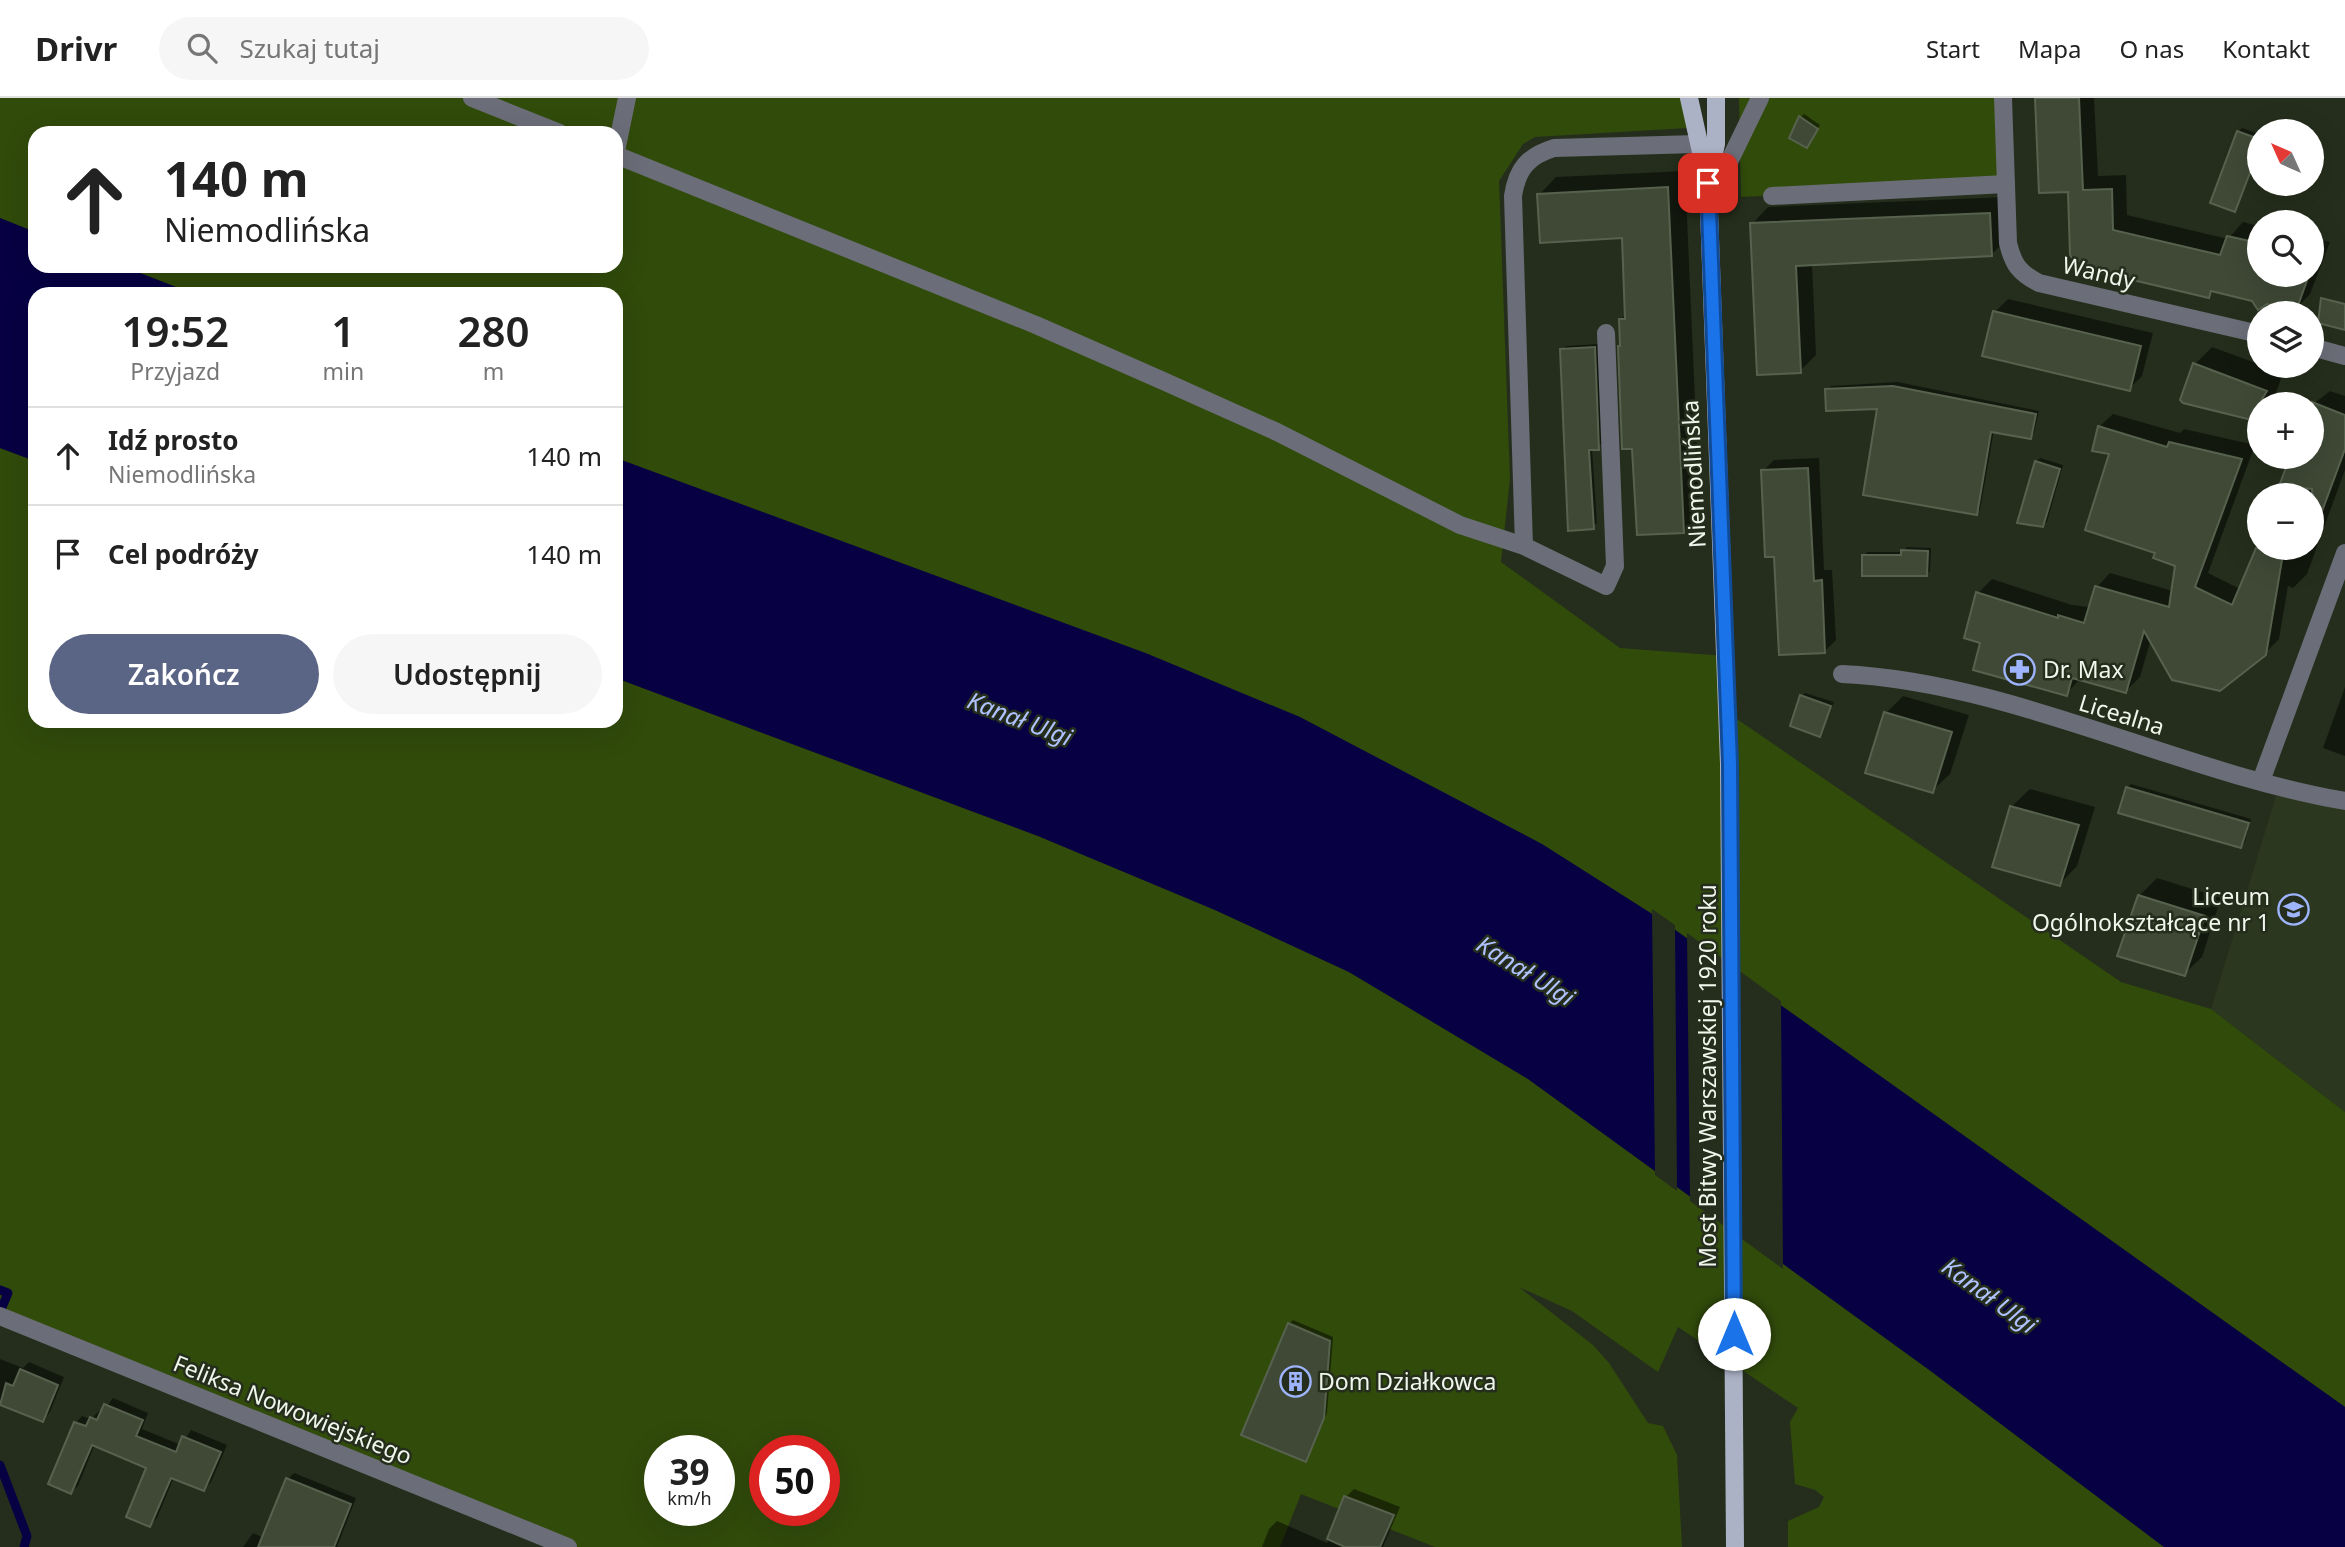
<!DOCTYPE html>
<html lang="pl">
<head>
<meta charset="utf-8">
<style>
  :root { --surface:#fff; --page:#f6f6f6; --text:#222; --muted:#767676; --line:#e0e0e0; --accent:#5a6485 }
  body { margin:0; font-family:"Noto Sans",sans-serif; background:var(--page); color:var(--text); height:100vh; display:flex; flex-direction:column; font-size:26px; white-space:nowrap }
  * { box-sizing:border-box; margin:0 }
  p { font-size:23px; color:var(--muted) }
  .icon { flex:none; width:38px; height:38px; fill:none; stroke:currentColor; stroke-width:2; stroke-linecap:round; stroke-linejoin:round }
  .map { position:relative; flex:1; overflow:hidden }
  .details { position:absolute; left:28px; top:189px; width:595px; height:441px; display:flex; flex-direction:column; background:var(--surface); border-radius:21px; box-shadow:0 7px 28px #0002 }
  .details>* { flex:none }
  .guide { position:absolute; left:28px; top:28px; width:595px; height:147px; border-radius:21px; box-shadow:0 7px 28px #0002; background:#fff; color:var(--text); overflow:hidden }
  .needle { width:46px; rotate:315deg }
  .fabs { position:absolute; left:2247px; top:21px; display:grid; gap:14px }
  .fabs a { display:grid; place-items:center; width:77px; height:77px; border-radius:50%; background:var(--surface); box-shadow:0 7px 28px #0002; font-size:35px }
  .speed { position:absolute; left:644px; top:1337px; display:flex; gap:14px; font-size:35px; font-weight:700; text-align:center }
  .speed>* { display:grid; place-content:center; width:91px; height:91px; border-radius:50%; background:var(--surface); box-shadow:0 7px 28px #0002; line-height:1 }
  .speed small { font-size:18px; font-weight:400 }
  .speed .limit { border:10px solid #d22; background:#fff; color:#111 }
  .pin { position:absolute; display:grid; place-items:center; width:60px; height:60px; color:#fff; margin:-30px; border-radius:14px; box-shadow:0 4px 10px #0006 }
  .me { position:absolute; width:77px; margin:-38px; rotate:0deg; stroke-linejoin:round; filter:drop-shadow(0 0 5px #0008) }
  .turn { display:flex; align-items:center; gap:24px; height:147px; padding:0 21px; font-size:32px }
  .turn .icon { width:91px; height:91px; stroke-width:2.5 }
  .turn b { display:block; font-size:49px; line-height:60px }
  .eta { display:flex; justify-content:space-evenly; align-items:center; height:119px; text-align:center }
  .eta b { font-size:42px; font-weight:600; line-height:49px }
  .cta { display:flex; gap:14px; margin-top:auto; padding:14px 21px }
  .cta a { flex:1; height:80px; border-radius:42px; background:var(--accent); color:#fff; font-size:28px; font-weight:600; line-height:80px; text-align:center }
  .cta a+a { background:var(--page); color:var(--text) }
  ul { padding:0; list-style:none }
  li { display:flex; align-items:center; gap:21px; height:98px; padding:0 21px; border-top:2px solid var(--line) }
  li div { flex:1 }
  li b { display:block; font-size:26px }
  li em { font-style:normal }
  header { display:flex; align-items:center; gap:42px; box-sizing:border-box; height:98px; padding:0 35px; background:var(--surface); border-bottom:2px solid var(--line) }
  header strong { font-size:33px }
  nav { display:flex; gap:38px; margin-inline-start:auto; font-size:24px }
  .search { width:490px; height:63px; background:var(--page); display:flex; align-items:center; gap:18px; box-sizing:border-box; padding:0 24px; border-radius:38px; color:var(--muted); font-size:26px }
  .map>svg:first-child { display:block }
  .built { fill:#2b371e }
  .green { fill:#314b0b; fill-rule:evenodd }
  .water { fill:#070043 }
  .pier { fill:#252e1c }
  .shadow { fill:#0007 }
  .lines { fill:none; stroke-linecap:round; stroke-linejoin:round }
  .stream { stroke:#070043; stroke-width:9 }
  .building { fill:#3f4936; stroke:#57624e; stroke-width:2 }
  .minor { stroke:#6b6e78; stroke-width:18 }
  .major { stroke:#acb2c6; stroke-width:18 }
  .route-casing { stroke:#114b97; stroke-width:18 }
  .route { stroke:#1a73e8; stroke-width:12 }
  .labels { text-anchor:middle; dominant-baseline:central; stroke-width:5; stroke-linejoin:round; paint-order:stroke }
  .street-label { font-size:23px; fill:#f0f6eb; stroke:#252e1c }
  .poi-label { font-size:23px; fill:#f0f6eb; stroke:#252e1c; text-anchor:start }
  .water-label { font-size:24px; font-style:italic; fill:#b0c2ff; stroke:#252e1c }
</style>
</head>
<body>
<header>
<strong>Drivr</strong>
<div class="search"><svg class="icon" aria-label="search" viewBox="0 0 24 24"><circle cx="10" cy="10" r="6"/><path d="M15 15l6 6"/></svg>Szukaj tutaj</div>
<nav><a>Start</a><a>Mapa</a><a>O nas</a><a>Kontakt</a></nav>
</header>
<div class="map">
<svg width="2345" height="1449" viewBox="0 0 2345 1449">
  <rect width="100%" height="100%" fill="#252e1c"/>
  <path class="built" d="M2279,688L2345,703V1014L2211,911Z"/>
  <g class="green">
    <path d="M0,0H1686L1687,30L1535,39L1523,46L1499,83L1510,381L1501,464L1620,550L1726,558L1728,615L2121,884L2211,911L2345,1014V1309L1657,819L1148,556L616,360V196H194L122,168H616V35H35V134L0,120Z"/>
    <path d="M1739,0H2003L2006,86L1741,99Z"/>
    <path d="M0,350L35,363V623H616V580L1038,738L1215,812L1349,874L1528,981L1932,1274L2164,1449H1788V1423L1819,1409L1824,1399L1815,1392L1795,1386L1790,1324L1798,1310L1678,1229L1658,1274L1572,1213L1519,1189L1593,1247L1609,1265L1648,1325L1663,1328L1677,1357L1682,1449H1435L1301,1396L1280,1449H568L0,1218ZM660,1353H719V1412H660ZM765,1353H824V1412H765Z"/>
  </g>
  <g class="water">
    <path d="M0,120L35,134V168H122L194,196H35V363L0,350Z"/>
    <path d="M616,360L1148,556L1300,619L1542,746L1657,819L2345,1309V1449H2164L1932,1274L1528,981L1349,874L1215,812L1038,738L616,580Z"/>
  </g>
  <g class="pier">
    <path d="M1652,811L1675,827L1677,1093L1655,1077Z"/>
    <path d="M1687,835L1781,903L1783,1171L1690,1103Z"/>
  </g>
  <g class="shadow">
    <path d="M2036,0H2094L2098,78L2126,77L2127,117L2228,141L2243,124L2259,128V177H2312V139L2330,144L2310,196L2296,211L2214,192L2209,198L2080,167L2070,92Z"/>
    <path d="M1804,16L1820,27L1807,48L1801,19Z"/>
    <path d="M2242,30L2259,36V54L2235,112L2238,34Z"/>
    <path d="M1685,73L1700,416L1683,434L1633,349L1620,222L1626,216L1624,138L1539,97L1556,79Z"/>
    <path d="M2006,99L2008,140L1991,157L1812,165L1816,257L1800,273L1752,126L1768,109Z"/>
    <path d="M2008,201L2153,235L2142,278L2129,291L1995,214Z"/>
    <path d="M1598,246L1602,346L1592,350L1597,425L1593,429L1562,252L1566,248Z"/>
    <path d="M2212,249L2283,275L2273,303L2259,306V317L2255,321L2195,266Z"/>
    <path d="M1898,284L2039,313L2034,335L2030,339L1994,332L1980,412L1976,415L1879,309L1827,292L1831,288Z"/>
    <path d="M2330,293L2345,298V372L2307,476L2293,490L2288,488L2279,541L2265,555L2151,541L2140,579L2126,593L2081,580L2066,596L1983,544L1978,495L1992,481L2072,507L2090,509L2097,489L2110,475L2173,493L2177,467L2157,454L2099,329L2113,316L2180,335L2184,331L2255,347L2208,475L2240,491L2259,441V450H2312V397H2276L2291,359H2312V307Z"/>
    <path d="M1819,360L1824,472H1832L1836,542L1825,553L1776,457L1763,373L1774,362Z"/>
    <path d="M2040,360L2063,367L2047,424L2043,427L2036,364Z"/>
    <path d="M1907,449L1931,450L1930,473L1926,477L1864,458L1867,454H1902Z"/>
    <path d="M2345,589V658L2323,650Z"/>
    <path d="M1805,595L1834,604L1820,637L1801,598Z"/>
    <path d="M1903,598L1969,617L1950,676L1932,693L1886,615Z"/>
    <path d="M2131,686L2251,721L2245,744L2241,748L2127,690Z"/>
    <path d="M2030,691L2095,709L2077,768L2060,786L1995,767L2012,708Z"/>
    <path d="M2157,780L2221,800L2202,859L2184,876L2139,798Z"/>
    <path d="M1293,1222L1333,1239L1327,1315L1305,1362L1289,1226Z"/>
    <path d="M0,1261L23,1270L29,1264L64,1279L50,1314L43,1322L0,1302Z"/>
    <path d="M113,1300L148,1315L142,1331L181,1347L191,1332L227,1347L211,1384L204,1391L174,1379L157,1420L150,1427L148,1369L95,1346L78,1388L71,1394L76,1325L82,1318L91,1321L99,1313L102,1315Z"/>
    <path d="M294,1375L356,1400L337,1449H243L253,1435L264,1440L288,1381Z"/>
    <path d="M1354,1391L1400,1409L1383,1449H1262L1269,1431L1277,1423L1327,1445L1346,1399Z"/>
  </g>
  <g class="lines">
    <g class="stream">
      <path d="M0,1192L8,1195L0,1214"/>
      <path d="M0,1367L27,1438L24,1449"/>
    </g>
  </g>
  <g class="building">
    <path d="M2035,0H2079L2083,92L2112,91L2113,132L2220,157L2227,138L2259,145V177H2309L2296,213L2267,206L2258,212L2252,203L2211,193L2209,200L2078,169L2070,157L2068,94L2039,95Z"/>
    <path d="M1799,18L1818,31L1807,50L1789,40Z"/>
    <path d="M2237,33L2259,41V51L2235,114L2210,105Z"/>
    <path d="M1668,89L1684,435L1637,437L1632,351H1622L1618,248H1620L1619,221H1625L1622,140L1540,145L1537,96Z"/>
    <path d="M1990,115L1992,158L1796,168L1801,275L1757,277L1750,125Z"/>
    <path d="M2321,200L2345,206V232L2318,225Z"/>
    <path d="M1993,213L2141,248L2130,293L1982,258Z"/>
    <path d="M1595,249L1599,352H1589L1594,431L1568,433L1560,251Z"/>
    <path d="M2193,265L2267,293L2259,306L2256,323L2183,305L2180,302Z"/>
    <path d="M1893,288L2036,316L2031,341L1991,334L1977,417L1863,397L1877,311L1826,313L1825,291Z"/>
    <path d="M2312,304L2345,317V351L2314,435L2312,434V391L2279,388L2290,359H2312Z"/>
    <path d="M2098,328L2167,349L2169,344L2242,361L2195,489L2232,507L2256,450H2284L2266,557L2220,593L2172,582L2144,533L2126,595L2072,580L2067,598L1973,572L1980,545L1964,540L1976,494L2058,520V517L2084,525L2095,488L2169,509L2175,468L2153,460L2155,455L2085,432L2109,356L2092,353Z"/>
    <path d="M2035,363L2060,371L2043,429L2017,425Z"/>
    <path d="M1808,370L1814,483L1822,482L1825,555L1779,557L1774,459H1765L1761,372Z"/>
    <path d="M1901,452L1928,453L1927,478H1862V457H1901Z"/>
    <path d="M1800,597L1831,608L1820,639L1790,628Z"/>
    <path d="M1884,614L1952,634L1933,695L1865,675Z"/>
    <path d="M2126,689L2249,725L2241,750L2118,715Z"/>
    <path d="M2010,708L2079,727L2060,788L1992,769Z"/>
    <path d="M2138,797L2205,818L2185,878L2117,858Z"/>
    <path d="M1288,1225L1330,1243L1324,1320L1306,1364L1241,1337Z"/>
    <path d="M20,1271L58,1287L43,1324L0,1307L6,1285L13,1288Z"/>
    <path d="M104,1306L143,1322L136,1338L176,1354L182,1338L221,1354L204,1393L171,1380L150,1429L126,1419L146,1370L92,1347L71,1396L48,1386L74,1324L86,1328L90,1319L97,1322Z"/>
    <path d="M286,1380L351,1406L334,1449H258Z"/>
    <path d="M1344,1398L1394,1417L1380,1449H1345L1327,1441Z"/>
  </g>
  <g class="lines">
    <g class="minor">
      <path d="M472,0L560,35"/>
      <path d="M2003,0L2008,145C2013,166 2019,175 2039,185L2259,236"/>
      <path d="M616,53L627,0"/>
      <path d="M616,57L1036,227L1161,282L1277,334L1460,427L1524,448L1606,488L1615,468L1606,235"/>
      <path d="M1772,98L2006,86"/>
      <path d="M1709,105L1760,0"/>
      <path d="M2312,249L2345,258"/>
      <path d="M1524,448L1513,98C1517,71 1528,58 1554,50L1697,46"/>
      <path d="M1842,576C2012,584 2177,674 2345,703"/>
      <path d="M2261,683L2345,455"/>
      <path d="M0,1218L568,1449"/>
    </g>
    <g class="major">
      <path d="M1689,0L1708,85L1729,666L1735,1449"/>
      <path d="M1708,81L1716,46V0"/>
    </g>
  </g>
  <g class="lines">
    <defs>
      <path id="route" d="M1708,85L1730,666L1734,1236"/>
    </defs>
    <use href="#route" class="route-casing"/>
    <use href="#route" class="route"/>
  </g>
  <defs>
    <symbol id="pharmacy-ring" viewBox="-11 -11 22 22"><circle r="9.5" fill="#252e1c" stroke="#9eb4fd" stroke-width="1.5"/><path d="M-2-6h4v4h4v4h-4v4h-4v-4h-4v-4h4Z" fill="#9eb4fd"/></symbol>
    <symbol id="school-ring" viewBox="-11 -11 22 22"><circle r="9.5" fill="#252e1c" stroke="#9eb4fd" stroke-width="1.5"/><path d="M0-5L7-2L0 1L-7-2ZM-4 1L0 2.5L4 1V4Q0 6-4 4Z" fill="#9eb4fd"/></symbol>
    <symbol id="building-ring" viewBox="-11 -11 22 22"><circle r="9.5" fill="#252e1c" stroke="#9eb4fd" stroke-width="1.5"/><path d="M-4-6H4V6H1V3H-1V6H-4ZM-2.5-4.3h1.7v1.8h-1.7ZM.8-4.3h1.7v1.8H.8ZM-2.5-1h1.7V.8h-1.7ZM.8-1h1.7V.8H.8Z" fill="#9eb4fd"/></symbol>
  </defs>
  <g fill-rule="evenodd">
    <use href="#pharmacy-ring" x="2002" y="554" width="35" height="35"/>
    <use href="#school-ring" x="2276" y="794" width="35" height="35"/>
    <use href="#building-ring" x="1278" y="1266" width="35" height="35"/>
  </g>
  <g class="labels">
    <g class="street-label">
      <text transform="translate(2099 174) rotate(13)">Wandy</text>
      <text transform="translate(1693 376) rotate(-93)">Niemodlińska</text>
      <text transform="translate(2122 616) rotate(17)">Licealna</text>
      <text transform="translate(1707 978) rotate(-90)">Most Bitwy Warszawskiej 1920 roku</text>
      <text transform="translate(293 1311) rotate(22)">Feliksa Nowowiejskiego</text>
    </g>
    <g class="poi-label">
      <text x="2043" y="571">Dr. Max</text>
      <text x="2270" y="798" text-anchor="end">Liceum<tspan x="2270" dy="26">Ogólnokształcące nr 1</tspan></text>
      <text x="1318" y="1283">Dom Działkowca</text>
    </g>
    <g class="water-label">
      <text transform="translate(1020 620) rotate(21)">Kanał Ulgi</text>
      <text transform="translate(1526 872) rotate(32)">Kanał Ulgi</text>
      <text transform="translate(1990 1197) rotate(36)">Kanał Ulgi</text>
    </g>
  </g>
</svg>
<div class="fabs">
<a><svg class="needle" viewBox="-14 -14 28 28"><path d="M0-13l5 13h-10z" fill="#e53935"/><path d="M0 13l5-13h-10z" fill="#767676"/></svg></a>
<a><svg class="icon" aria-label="search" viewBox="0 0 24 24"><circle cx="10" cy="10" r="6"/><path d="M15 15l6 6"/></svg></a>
<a><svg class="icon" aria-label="layers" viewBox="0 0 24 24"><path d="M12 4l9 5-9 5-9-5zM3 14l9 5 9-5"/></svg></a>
<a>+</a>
<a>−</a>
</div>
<div class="speed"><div>39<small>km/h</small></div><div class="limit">50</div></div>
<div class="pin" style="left:1708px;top:85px;background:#d93025"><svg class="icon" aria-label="arrive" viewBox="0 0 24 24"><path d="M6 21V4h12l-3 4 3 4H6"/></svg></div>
<svg class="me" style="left:1734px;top:1236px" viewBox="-20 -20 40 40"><circle r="19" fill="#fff"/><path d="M0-13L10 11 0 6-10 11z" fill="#1a73e8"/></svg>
<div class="guide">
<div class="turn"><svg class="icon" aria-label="ahead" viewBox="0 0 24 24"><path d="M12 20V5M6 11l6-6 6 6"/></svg><div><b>140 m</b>Niemodlińska</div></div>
</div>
<section class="details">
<div class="eta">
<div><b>19:52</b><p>Przyjazd</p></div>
<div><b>1</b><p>min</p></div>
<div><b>280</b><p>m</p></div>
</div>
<ul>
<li><svg class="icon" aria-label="ahead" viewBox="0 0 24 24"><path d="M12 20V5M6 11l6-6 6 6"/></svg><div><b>Idź prosto</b><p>Niemodlińska</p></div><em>140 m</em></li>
<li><svg class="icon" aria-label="arrive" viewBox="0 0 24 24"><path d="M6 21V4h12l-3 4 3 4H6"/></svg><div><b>Cel podróży</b></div><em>140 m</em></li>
</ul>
<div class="cta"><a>Zakończ</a><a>Udostępnij</a></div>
</section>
</div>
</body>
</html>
